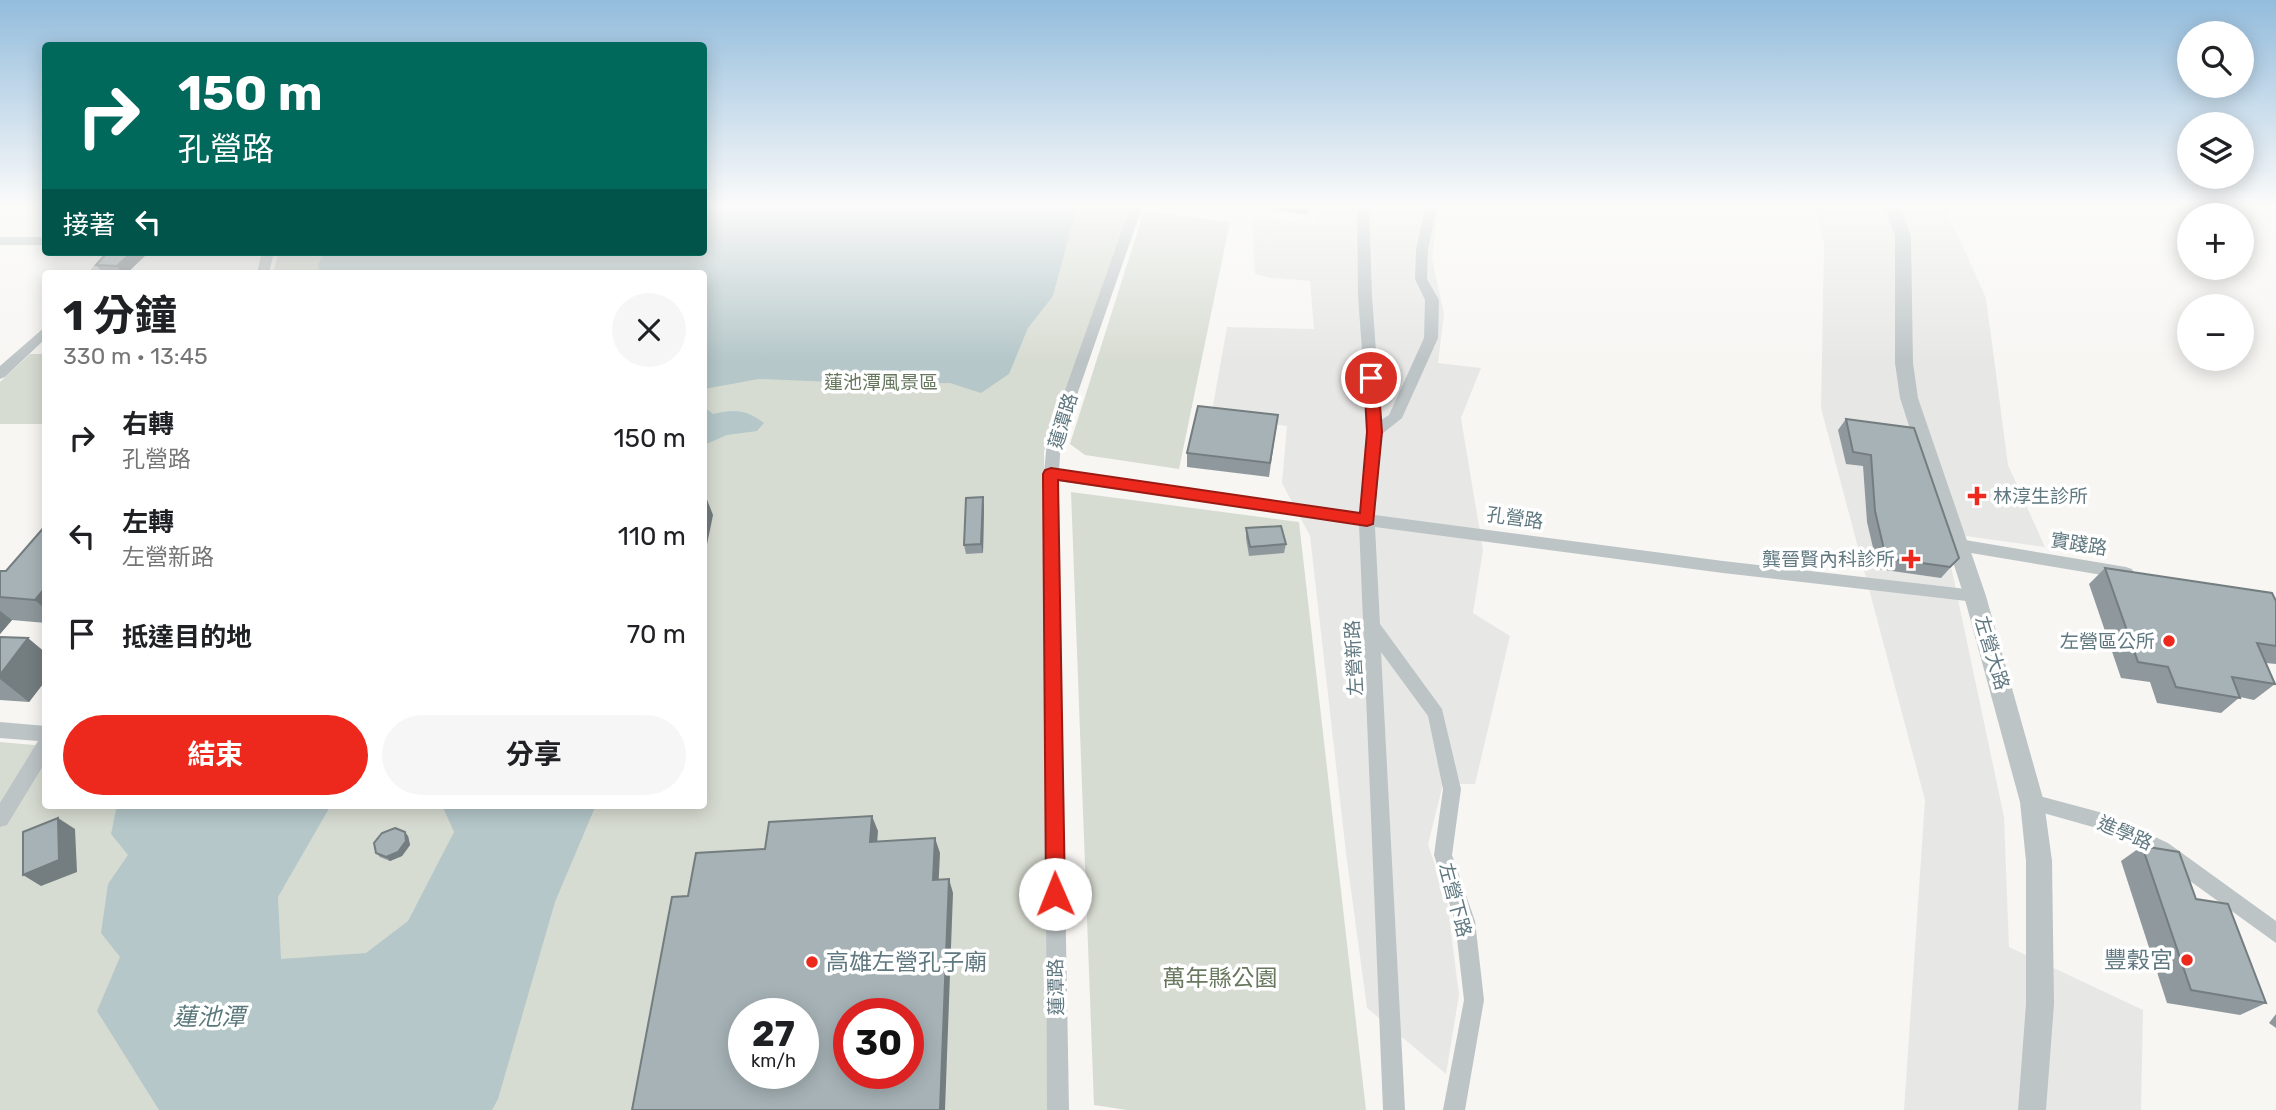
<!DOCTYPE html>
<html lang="zh-TW">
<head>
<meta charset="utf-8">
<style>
  :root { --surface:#fff; --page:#f6f6f6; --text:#202124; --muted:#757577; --accent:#ed291d }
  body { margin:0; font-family:Rubik,"Noto Sans TC",sans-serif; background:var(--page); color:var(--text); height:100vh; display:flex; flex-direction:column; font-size:26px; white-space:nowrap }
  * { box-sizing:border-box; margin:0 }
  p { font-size:23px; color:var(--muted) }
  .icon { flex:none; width:38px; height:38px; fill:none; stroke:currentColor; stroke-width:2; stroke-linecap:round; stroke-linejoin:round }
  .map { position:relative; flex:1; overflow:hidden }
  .sheet { position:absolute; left:42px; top:270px; width:665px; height:539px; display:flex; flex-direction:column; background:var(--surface); border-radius:7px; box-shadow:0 4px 18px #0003 }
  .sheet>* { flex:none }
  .hud { position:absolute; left:42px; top:42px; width:665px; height:214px; border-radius:7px; box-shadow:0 4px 18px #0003; background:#00695c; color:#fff; overflow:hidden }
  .tools { position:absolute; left:2177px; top:21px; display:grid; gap:14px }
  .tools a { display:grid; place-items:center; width:77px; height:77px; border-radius:50%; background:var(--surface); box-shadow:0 4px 18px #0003; font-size:35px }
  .speed { position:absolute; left:728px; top:998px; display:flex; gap:14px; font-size:35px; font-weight:700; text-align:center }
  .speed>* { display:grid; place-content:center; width:91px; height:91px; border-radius:50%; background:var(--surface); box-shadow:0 4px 18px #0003; line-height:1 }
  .speed small { font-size:18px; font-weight:400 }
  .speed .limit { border:10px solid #d22; background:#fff; color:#111 }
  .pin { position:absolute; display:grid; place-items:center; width:60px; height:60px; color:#fff; margin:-30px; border:4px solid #fff; border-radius:50%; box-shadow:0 2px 7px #0007 }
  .me { position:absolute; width:77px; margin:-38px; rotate:359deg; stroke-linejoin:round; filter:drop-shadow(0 0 5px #0008) }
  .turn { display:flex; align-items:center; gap:24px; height:147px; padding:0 21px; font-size:32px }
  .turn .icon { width:91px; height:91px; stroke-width:2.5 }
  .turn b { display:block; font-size:49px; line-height:60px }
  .then { display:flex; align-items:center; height:66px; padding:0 21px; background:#0003; gap:14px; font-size:26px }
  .round { display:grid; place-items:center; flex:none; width:74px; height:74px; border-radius:37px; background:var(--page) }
  .head { display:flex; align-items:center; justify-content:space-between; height:119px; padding:0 21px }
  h1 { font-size:42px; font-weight:700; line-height:52px }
  .cta { display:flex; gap:14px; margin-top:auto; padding:14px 21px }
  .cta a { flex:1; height:80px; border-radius:42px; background:var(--accent); color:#fff; font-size:28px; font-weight:700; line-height:80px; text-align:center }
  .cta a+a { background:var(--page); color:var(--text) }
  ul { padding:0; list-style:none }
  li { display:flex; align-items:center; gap:21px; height:98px; padding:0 21px }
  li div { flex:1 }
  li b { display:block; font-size:26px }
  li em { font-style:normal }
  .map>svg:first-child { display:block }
  .built { fill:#e7e8e6 }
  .green { fill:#d7dcd2; fill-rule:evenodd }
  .water { fill:#b5c7c9 }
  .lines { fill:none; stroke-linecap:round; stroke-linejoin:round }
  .minor { fill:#bdc4c6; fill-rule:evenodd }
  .tertiary { fill:#bdc4c6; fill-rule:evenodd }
  .wall { fill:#8f999d }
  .shaded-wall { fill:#747d7f }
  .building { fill:#a6b2b6; stroke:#747d7f; stroke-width:2; fill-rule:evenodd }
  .route { fill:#ed291d; stroke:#9a1b13; stroke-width:2 }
  .poi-dot { fill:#ed291d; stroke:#fff; stroke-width:2.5 }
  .labels { text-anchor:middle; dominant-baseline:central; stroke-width:7; stroke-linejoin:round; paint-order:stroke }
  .park-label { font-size:19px; fill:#68785f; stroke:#fff }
  .street-label { font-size:19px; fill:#607880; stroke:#fff }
  .poi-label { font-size:19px; fill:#607880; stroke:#fff; text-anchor:end }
  .near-poi-label { font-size:23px; fill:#607880; stroke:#fff; text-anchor:end }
  .near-park-label { font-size:23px; fill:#68785f; stroke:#fff }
  .near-water-label { font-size:24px; font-style:italic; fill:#5a787c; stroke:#fff }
</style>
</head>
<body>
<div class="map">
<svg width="2276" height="1110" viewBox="0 0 2276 1110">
  <rect width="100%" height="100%" fill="#f7f6f3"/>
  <g class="built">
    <path d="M1322,205H1439L1432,259L1444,314L1438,363L1481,368L1461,418L1483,550L1473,613L1510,636L1475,784H1443L1428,844L1447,901L1459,995L1446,1074L1367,1008L1346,853L1310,536L1282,483L1287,426L1211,417L1227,327L1314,329L1310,281L1272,278L1255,274L1252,217L1315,225Z"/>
    <path d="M1814,205H1944L1986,298L2008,465L2045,547L1944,533L2004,817L2009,947L2143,1010L2141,1110H1904L1925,800L1821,408L1824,243Z"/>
  </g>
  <g class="green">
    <path d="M704,205H1132L1044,451L1049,1110H0V742L45,746L46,805H704V273H273L279,252H704ZM744,1013H803V1073H744ZM849,1013H908V1073H849Z"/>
    <path d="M1144,211L1230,222L1179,469L1085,455L1070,444Z"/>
    <path d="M30,354H45V424H0V382Z"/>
    <path d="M1071,492L1299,522L1366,1110H1127L1094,1105Z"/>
  </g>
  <g class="water">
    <path d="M704,205H1069L1076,210L1053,296L1028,328L1009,374L981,393L950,383L881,384L759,379L704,389V273H320L318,265L325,252H704Z"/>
    <path d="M704,407L713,414C734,409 746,409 764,423L757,431L727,435L704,445Z"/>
    <path d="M117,805H331L278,897L281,959L366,953L408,921L454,832L442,805H596L555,902L498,1099L492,1110H159L97,1011L120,957L101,933L108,884L128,855L111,834Z"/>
  </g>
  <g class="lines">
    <g class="minor">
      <path d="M0,205H9L0,212Z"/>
      <path d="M1131,205H1143L1061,441L1059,470L1360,513L1368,432L1358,296L1357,205H1369L1372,296L1381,420L1389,415L1424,338L1425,300L1415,279L1416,249L1426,205H1438L1428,249L1427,279L1439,300L1438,338L1402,418L1382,434L1375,515L1723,561L1975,590L1981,591L1983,596L1981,601L1975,602L1723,573L1375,527L1380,624L1442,709L1461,789L1452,855L1475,921L1484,1000L1465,1110H1443L1464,1000L1455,921L1434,855L1443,789L1428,716L1381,652L1405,1110H1383L1359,524L1058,481L1069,1110H1047L1044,474L1047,441Z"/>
      <rect x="0" y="237" width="46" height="8"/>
      <path d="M105,252H118L101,273H88Z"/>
      <path d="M262,252H274L269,273H257Z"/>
      <path d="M46,326V338L5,377L0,379V366Z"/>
      <path d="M1959,539L2126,567L2132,569L2134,573L2132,577L2126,579L1959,551L1953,549L1951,545L1953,541Z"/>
      <path d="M0,722L46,726V761L7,825L0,827V803L38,741L0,738Z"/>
      <path d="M2032,794L2103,813L2168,843L2276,921V943L2154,855L2100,829L2026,808L2023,802L2026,796Z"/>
    </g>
    <path class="tertiary" d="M1884,205H1900L1911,236L1913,363L1918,398L1986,596L2044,802L2052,861L2054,1004L2046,1110H2018L2026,1004V861L2020,802L1964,596L1900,398L1895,363V236Z"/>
  </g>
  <g class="wall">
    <path d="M1242,205H1309L1307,214Z"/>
    <path d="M108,252H149L127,273H103L96,265Z"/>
    <path d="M1278,415L1269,477L1187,467V453Z"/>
    <path d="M1846,419L1959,558L1941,578L1878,569L1867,522L1863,466L1846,464L1838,430Z"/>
    <path d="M984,506L983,553L966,554L964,545Z"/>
    <path d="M46,525V623L12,620L0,634V571H6Z"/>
    <path d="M1246,528L1286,544L1284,553L1249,556L1246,538Z"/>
    <path d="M2105,568L2276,601V664L2266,663L2275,684L2254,700L2240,697L2221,713L2157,703L2150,682L2121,678L2089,584Z"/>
    <path d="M46,653V680L29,702L0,700V679Z"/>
    <path d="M408,836L410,845L402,856L390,861L380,857L376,853Z"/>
    <path d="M2142,846L2196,899L2266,1003L2240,1015L2167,1003L2121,861Z"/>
    <path d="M2276,1014V1028L2269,1023Z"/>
  </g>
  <g class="shaded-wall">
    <path d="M132,252H149L127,273H122L117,266Z"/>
    <path d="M706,497L713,515L704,559V507Z"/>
    <path d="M983,497L984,506L983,553L981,544Z"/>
    <path d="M46,587V610L35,600Z"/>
    <path d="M0,611L12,620L0,634Z"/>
    <path d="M28,638L46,653V680L29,702L0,679V675Z"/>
    <path d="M872,816L878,831L876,857L870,842Z"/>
    <path d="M58,818L75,829L77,872L41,886L23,875Z"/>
    <path d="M405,832L408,836L410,845L402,856L390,861L386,857Z"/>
    <path d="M935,838L940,853L938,895L933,880Z"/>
    <path d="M949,879L953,893L945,1110H940Z"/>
  </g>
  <g class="building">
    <path d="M108,252H132L117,266L96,265Z"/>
    <path d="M1198,406L1278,415L1270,463L1187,453Z"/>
    <path d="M1846,419L1914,428L1959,558L1950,567L1886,558L1875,511L1871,455L1853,452Z"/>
    <path d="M983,497L981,544L964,545L966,498Z"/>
    <path d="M46,525V587L35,600L0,597V571H6Z"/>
    <path d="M1281,526L1286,544L1250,547L1246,528Z"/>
    <path d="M2105,568L2272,593L2276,601V646L2257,643L2275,684L2232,677L2240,698L2176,687L2168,667L2138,662Z"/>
    <path d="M0,637L28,638L0,675Z"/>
    <path d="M872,816L870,842L935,838L933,880L949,879L940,1110H632L672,897L688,896L696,853L765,849L769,822ZM744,1013H803V1073H744ZM849,1013H908V1073H849Z"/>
    <path d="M58,818L59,860L23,875V832Z"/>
    <path d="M395,828L405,832L406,841L398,852L386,857L376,853L374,843L382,833Z"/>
    <path d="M2142,846L2179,852L2196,899L2228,904L2266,1003L2191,990Z"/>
  </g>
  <linearGradient id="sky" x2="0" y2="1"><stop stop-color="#93bcdc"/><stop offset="0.57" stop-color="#fbfbfa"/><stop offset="1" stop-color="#fbfbfa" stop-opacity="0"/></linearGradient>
  <rect width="2276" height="361" fill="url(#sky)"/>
  <path class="route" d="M1371,373L1378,378L1382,432L1373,524L1367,526L1058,480L1065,894L1062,900L1055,903L1048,900L1046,894L1043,474L1045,470L1051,468L1360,513L1367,432L1364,378Z"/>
  <g class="poi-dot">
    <path d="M1973.5 485.5h7v7h7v7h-7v7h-7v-7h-7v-7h7z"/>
    <path d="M1907.5 548.5h7v7h7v7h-7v7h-7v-7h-7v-7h7z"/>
    <circle cx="2169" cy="641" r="7"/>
    <circle cx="2187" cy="960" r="7"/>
    <circle cx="812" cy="962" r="7"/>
  </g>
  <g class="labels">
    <g class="park-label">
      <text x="881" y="382">蓮池潭風景區</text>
    </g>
    <g class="street-label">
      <text transform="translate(1063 421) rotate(-73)">蓮潭路</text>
      <text transform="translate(1515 518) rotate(8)">孔營路</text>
      <text transform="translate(2079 544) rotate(9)">實踐路</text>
      <text transform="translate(1992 653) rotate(73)">左營大路</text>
      <text transform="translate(1354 658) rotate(-93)">左營新路</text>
      <text transform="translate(2125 833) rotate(23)">進學路</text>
      <text transform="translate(1455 900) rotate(75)">左營下路</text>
      <text transform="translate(1056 987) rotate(-91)">蓮潭路</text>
    </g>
    <g class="poi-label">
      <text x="1993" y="496" text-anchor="start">林淳生診所</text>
      <text x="1895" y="559">龔晉賢內科診所</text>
      <text x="2155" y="641">左營區公所</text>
    </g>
    <g class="near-poi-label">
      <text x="2173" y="960">豐穀宮</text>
      <text x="826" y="962" text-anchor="start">高雄左營孔子廟</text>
    </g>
    <g class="near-park-label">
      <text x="1220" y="978">萬年縣公園</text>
    </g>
    <g class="near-water-label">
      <text x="209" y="1017">蓮池潭</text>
    </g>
  </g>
</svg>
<div class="tools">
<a><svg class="icon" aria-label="search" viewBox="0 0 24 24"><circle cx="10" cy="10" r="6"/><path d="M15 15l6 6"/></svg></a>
<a><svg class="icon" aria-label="layers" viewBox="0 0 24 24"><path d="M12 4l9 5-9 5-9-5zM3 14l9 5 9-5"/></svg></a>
<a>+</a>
<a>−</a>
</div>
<div class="speed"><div>27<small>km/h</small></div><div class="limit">30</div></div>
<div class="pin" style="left:1371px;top:378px;background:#d93025"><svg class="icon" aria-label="arrive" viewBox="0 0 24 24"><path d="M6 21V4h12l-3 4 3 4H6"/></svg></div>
<svg class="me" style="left:1055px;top:894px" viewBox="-20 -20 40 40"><circle r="19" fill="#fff"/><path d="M0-13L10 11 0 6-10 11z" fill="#ed291d"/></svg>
<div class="hud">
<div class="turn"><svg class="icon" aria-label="right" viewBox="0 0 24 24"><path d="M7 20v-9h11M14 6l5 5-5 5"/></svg><div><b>150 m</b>孔營路</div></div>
<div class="then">接著<svg class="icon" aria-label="left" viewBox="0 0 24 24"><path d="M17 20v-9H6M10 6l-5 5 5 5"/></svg></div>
</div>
<section class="sheet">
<div class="head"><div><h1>1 分鐘</h1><p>330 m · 13:45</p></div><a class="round"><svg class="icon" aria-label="close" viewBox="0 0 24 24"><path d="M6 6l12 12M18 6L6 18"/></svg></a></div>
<ul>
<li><svg class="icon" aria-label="right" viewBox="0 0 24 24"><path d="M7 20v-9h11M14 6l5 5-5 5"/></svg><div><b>右轉</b><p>孔營路</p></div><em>150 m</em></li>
<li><svg class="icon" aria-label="left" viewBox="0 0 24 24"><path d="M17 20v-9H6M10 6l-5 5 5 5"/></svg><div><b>左轉</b><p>左營新路</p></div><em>110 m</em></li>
<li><svg class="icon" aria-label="arrive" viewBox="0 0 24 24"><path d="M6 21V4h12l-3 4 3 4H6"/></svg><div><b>抵達目的地</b></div><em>70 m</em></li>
</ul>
<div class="cta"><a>結束</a><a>分享</a></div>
</section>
</div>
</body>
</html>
